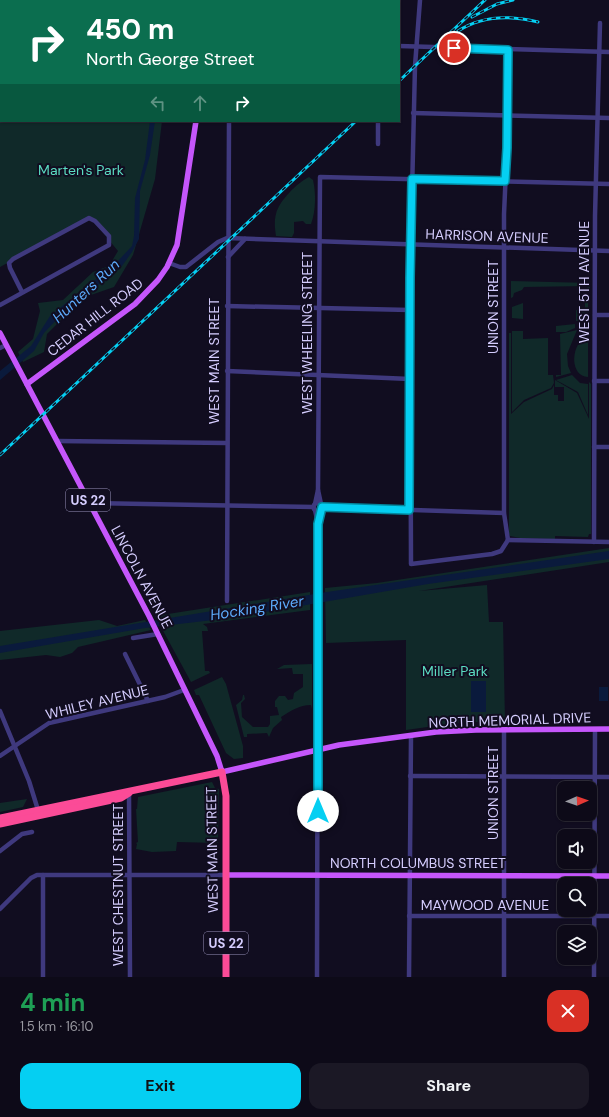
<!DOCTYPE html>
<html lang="en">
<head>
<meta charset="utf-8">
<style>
  :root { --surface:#0d0a18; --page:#1b1825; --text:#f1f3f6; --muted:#9a9aa2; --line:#2d2b37; --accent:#05cff2 }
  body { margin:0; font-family:"DM Sans",sans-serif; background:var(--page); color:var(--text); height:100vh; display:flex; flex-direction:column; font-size:15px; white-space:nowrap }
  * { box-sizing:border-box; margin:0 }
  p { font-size:13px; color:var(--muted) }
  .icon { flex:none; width:22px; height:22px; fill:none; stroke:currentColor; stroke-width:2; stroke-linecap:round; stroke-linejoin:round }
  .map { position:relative; height:977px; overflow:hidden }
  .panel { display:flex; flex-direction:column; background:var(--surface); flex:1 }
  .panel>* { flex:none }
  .hud { position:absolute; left:0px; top:0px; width:400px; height:122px; box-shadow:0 1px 3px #0004,0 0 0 1px var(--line); background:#0b6e4f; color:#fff; overflow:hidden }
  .needle { width:26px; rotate:88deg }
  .tools { position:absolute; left:557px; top:781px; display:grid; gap:8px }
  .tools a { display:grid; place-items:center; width:40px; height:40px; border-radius:8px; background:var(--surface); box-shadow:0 1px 3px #0004,0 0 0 1px var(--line); font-size:20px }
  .pin { position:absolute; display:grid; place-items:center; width:34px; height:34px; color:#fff; margin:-17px; border:2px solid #fff; border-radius:50%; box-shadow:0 1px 4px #0007 }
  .me { position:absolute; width:44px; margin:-22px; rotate:0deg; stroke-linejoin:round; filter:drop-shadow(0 0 3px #0008) }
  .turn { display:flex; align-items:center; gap:14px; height:84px; padding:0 20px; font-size:18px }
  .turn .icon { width:52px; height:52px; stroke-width:2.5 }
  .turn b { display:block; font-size:28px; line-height:34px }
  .lanes { display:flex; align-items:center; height:38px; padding:0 20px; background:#0003; justify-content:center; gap:20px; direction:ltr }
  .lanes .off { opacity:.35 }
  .round { display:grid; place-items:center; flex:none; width:42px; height:42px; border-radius:12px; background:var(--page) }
  .head { display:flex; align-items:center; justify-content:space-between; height:68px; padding:0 20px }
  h1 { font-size:24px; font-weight:700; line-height:30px; color:#1e9e55 }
  .action { display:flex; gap:8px; margin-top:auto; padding:8px 20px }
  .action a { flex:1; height:46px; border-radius:12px; background:var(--accent); color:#111; font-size:16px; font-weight:700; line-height:46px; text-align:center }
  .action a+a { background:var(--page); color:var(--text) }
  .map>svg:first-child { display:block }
  .green { fill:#102929 }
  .water { fill:#0a1a3c }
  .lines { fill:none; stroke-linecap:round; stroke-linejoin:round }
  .minor { stroke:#3f397e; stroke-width:4.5 }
  .major { stroke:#c556fb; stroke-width:5.5 }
  .highway { stroke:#fb4b97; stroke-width:7 }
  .rail-casing { stroke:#05cff2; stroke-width:3 }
  .rail { stroke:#110d20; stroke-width:1.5; stroke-dasharray:4.5; stroke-linecap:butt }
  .route-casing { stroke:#03879d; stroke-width:10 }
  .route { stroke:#05cff2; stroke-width:7 }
  .labels { text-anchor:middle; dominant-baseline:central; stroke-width:4; stroke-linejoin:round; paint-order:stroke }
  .shield { fill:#110d20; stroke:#9a93bb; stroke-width:1 }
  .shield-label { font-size:13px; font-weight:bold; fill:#d5cdfe }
  .park-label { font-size:14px; fill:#5bdcc2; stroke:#110d20 }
  .street-label { font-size:14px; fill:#d5cdfe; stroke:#110d20 }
  .water-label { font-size:15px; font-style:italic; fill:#5dabfc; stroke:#110d20 }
</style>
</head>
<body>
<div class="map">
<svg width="609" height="977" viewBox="0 0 609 977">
  <rect width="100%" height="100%" fill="#110d20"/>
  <g class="green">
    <path d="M0,101L1,121H162L155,179L133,255L114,287L91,295L63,318L47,334L44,352L23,362L18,352L33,339L40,311L38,303L63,300L93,272L109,266L118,251L91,218L0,267Z"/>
    <path d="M309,177L313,180C316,193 316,211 311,224H306L303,221L294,222V233L292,237L276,236C275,229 274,221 276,214C279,201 297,183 309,177Z"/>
    <path d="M511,281L590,283V289H587V286L524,287L522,290L514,293L513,297L511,298Z"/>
    <path d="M585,299H588V321H576V310L585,312Z"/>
    <path d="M523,303V319L512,318V307Z"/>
    <path d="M575,324V328L566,332H556V326Z"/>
    <path d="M577,330L567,354L568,366L571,373L556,377V375H561L560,334Z"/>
    <path d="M512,331H523V339L548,338V375H553L554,383L551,388L524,400L512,412Z"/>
    <path d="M509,333H511V414L524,402L552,389L554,385V395H558V401H564V387H555V380L577,393L589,419V382L591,384V534H589L588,537L555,536V539L520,538L510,536L509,534Z"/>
    <path d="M588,338V377C570,376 571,348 583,339Z"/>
    <path d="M572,375L580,383L588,384V415L578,392L556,380Z"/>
    <path d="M609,548V562L419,591L487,585L489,622H503L505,722H463L406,730V640L326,643L325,588L377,583Z"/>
    <path d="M310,592V610L203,624L207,627L208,631H202L205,671H209L210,673L191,682L155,616Z"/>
    <path d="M99,620L117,626L145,620L151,630L78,647L72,653L60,657L46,655L0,660V631Z"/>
    <path d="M312,664V709L311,705C299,705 291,711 281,717L282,720L273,728L269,737L267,733L247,734V737H244L236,705L242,700L243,695H244L245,699L241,703L242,717L253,727H268L270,724V716L279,715L277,707H275V701L279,696H285L288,700L293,699L294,693L303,687V674H293L292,668L277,669L284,665Z"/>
    <path d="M222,677L226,684L243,746V758L234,759L226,753L199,695H196L194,690Z"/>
    <path d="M212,782L215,788L219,789L218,843L177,842L176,851L152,852L136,849L137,844L136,843L138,842L136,809H137L138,797Z"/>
    <path d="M27,799L23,807L0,812V803Z"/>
  </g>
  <g class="water">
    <path d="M150,121H155L150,155L140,191L139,239L132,252L122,266L61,315L44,333L34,351L0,380V371L31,346L50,316L116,263L132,246L134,236L135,198L145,160Z"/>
    <path d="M609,551V559L428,584L230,618L145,628L0,653V646L327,592Z"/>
    <rect x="471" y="681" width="15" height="31"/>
    <rect x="599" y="687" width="9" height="14"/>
  </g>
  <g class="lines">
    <g class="minor">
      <path d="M420,0L415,66L410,278L411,564L492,554L501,551L508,540"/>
      <path d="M58,1L59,0"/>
      <path d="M0,24L1,25"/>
      <path d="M399,46L609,52"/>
      <path d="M413,113L609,118"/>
      <path d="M378,121V144"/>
      <path d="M228,257L245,239"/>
      <path d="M169,263L180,267H186L218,242L227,238L609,251"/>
      <path d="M0,305L109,245V236L95,221L89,218L13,259L9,263L10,268L22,292"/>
      <path d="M227,306L410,310"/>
      <path d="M595,315H609"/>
      <path d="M0,348L6,345"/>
      <path d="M227,371L410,379"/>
      <path d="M594,381H609"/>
      <path d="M57,441L227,443"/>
      <path d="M594,447H609"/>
      <path d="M318,490L321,504"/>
      <circle cx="318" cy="507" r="4.5"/>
      <path d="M90,503L314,507"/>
      <path d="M315,504L318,490L320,177L609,184"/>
      <path d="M322,507L504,513"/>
      <path d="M315,510L318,524"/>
      <path d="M508,540L504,513V214L507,148L508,50"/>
      <path d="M508,540L609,542"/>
      <path d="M594,542L595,216L600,23"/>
      <path d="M227,601L229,121"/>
      <path d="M133,638L158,634"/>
      <path d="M125,654L148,701"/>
      <path d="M0,711L29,781L38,810"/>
      <path d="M504,730V977"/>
      <path d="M0,756L49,723L165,697L184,690"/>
      <path d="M410,776L609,777"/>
      <path d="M129,793L130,977"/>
      <path d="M0,851L22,834L32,832"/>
      <path d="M0,909L31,878L37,875H226"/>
      <path d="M409,916H609"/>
      <path d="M43,977V875"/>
      <path d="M317,977L318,524L321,510"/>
      <path d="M409,977L411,736"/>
      <path d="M594,977L595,730"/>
    </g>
    <g class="major">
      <path d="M215,1V0"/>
      <path d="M0,333L149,616L217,756L222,772L339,745L436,732L476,730L609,729"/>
      <path d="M27,384L135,304L158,280L167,267L177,245L196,121"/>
      <path d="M226,875L609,876"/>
    </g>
    <g class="highway">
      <path d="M0,818L222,772L226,796V977"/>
      <path d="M0,824L121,798L129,793"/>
    </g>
    <defs>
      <g id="rail">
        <path d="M472,17L497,4L513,0"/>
        <path d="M458,31C483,15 510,15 538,22"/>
        <path d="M399,81L485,0"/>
        <path d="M0,455L356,121"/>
      </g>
    </defs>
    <use href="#rail" class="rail-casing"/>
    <use href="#rail" class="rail"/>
  </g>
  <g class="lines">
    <defs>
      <path id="route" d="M318,811V524L322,507L409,510L410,278L412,179L505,181L507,148L508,50L454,48"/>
    </defs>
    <use href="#route" class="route-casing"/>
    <use href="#route" class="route"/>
  </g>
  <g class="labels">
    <g class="shield">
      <rect x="66" y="489" width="44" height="22" rx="3"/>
      <rect x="204" y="932" width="44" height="22" rx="3"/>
    </g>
    <g class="shield-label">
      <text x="88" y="500">US 22</text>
      <text x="226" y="943">US 22</text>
    </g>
    <g class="park-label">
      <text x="81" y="170">Marten's Park</text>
      <text x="455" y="671">Miller Park</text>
    </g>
    <g class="street-label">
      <text transform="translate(487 236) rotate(2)">HARRISON AVENUE</text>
      <text transform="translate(584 282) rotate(-90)">WEST 5TH AVENUE</text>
      <text transform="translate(493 307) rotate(-90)">UNION STREET</text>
      <text transform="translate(95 317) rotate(-38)">CEDAR HILL ROAD</text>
      <text transform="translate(307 333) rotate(-90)">WEST WHEELING STREET</text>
      <text transform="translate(214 361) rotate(-90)">WEST MAIN STREET</text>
      <text transform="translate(142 577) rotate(62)">LINCOLN AVENUE</text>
      <text transform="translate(97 702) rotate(-14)">WHILEY AVENUE</text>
      <text transform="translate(510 720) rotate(-2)">NORTH MEMORIAL DRIVE</text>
      <text transform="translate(493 793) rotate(-90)">UNION STREET</text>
      <text transform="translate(212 850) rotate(-91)">WEST MAIN STREET</text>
      <text x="418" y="863">NORTH COLUMBUS STREET</text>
      <text transform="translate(118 885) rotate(-90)">WEST CHESTNUT STREET</text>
      <text x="485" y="905">MAYWOOD AVENUE</text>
    </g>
    <g class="water-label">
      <text transform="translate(86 291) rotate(-43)">Hunters Run</text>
      <text transform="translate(257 608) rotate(-9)">Hocking River</text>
    </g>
  </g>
</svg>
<div class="tools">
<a><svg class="needle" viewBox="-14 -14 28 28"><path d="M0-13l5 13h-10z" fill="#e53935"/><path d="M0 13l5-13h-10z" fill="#9a9aa2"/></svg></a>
<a><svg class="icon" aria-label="sound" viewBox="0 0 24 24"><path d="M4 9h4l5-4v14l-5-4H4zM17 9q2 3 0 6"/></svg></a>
<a><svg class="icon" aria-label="search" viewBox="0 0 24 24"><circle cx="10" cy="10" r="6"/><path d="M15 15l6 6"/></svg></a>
<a><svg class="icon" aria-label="layers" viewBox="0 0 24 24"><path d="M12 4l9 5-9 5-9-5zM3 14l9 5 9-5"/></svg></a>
</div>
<div class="pin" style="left:454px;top:48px;background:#d93025"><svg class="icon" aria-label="arrive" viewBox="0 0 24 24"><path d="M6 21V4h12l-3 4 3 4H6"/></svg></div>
<svg class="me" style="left:318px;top:811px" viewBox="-20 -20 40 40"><circle r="19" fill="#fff"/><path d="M0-13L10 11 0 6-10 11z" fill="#05cff2"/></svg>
<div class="hud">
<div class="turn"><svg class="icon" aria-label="right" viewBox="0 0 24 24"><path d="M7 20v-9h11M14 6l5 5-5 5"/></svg><div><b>450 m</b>North George Street</div></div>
<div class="lanes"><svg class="icon off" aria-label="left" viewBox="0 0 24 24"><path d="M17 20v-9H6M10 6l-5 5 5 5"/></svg><svg class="icon off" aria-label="ahead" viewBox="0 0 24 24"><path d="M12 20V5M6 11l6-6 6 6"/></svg><svg class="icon" aria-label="right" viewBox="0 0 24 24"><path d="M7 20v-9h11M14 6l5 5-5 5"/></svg></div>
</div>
</div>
<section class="panel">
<div class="head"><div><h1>4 min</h1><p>1.5 km · 16:10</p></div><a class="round" style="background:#d93025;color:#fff"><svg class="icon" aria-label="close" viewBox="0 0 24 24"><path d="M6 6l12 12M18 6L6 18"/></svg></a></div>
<div class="action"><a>Exit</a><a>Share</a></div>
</section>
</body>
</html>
